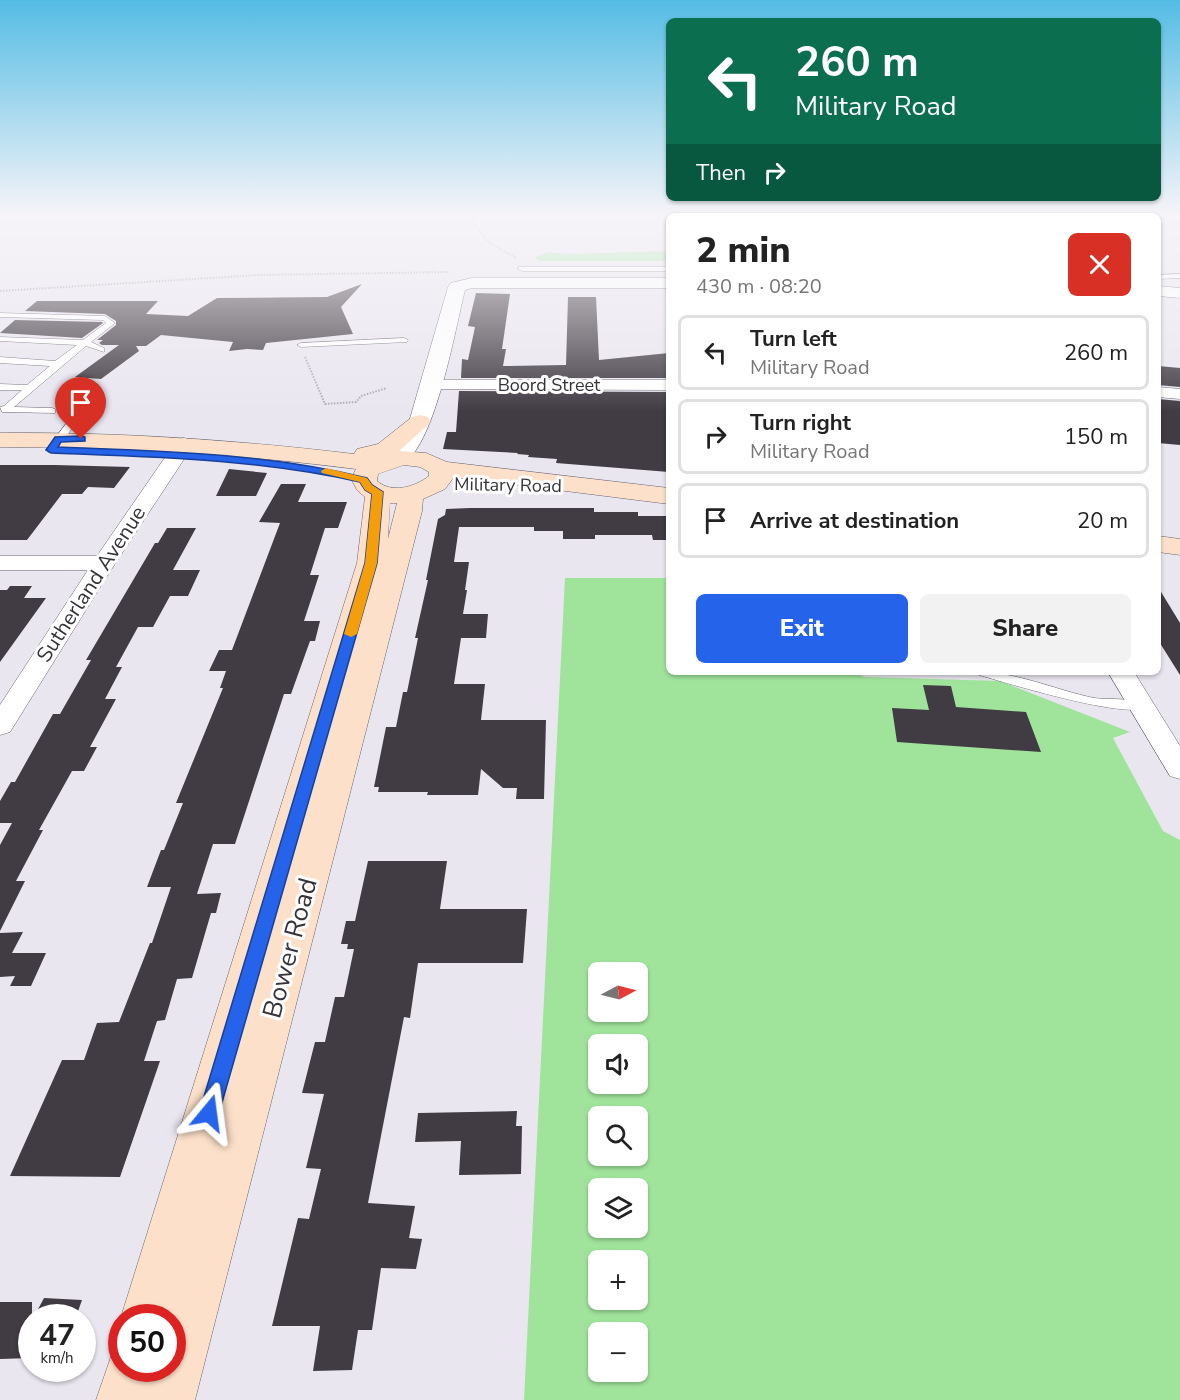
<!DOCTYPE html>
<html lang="en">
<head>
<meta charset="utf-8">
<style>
  :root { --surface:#fff; --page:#f2f2f2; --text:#222; --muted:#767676; --line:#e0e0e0; --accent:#2563eb }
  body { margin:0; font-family:"Nunito Sans",sans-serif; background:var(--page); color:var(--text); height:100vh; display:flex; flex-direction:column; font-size:22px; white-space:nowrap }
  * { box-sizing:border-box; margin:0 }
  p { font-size:20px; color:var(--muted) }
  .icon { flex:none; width:33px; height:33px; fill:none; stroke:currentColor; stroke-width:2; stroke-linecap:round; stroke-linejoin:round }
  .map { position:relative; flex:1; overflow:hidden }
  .panel { position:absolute; left:666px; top:213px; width:495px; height:462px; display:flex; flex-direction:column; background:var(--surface); border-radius:9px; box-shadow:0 2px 4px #0004 }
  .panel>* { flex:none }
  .top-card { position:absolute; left:666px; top:18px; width:495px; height:183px; border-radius:9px; box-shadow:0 2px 4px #0004; background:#0b6e4f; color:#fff; overflow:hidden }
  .needle { width:39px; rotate:83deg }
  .tools { position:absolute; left:588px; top:962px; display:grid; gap:12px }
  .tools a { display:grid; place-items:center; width:60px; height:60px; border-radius:9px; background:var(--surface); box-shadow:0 2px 4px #0004; font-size:30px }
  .speed { position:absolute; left:18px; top:1304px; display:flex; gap:12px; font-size:30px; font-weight:700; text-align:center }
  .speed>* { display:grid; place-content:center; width:78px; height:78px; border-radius:50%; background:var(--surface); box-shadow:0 2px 4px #0004; line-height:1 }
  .speed small { font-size:15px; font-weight:400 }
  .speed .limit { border:9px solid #d22; background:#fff; color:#111 }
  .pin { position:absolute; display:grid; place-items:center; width:51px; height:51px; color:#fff; margin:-62px -26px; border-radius:50% 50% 50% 0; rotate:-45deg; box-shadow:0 0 6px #0007 }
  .pin .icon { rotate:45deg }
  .me { position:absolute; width:66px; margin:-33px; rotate:16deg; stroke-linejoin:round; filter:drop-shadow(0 0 4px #0008) }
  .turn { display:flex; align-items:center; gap:21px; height:126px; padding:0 30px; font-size:27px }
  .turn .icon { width:78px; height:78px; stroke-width:2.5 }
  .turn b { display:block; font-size:42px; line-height:51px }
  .then { display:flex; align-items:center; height:57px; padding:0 30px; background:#0003; gap:12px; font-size:22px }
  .round { display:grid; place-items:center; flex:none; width:63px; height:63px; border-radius:9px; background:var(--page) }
  .overview { display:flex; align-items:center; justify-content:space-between; height:102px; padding:0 30px }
  h1 { font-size:36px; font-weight:800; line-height:45px }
  .primary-button { display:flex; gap:12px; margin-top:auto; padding:12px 30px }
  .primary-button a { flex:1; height:69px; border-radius:9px; background:var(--accent); color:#fff; font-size:24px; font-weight:800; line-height:69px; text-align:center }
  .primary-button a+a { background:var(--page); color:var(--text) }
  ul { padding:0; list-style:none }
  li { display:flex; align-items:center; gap:18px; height:75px; margin:0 12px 9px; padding:0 18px; border:3px solid var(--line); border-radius:9px }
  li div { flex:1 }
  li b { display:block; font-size:22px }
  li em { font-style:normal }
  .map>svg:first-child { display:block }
  .green { fill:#a0e49c; fill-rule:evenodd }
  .building { fill:#413b43 }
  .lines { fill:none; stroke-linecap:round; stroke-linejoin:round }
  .service-casing { stroke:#68646d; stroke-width:1 }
  .minor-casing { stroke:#68646d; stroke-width:1 }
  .tertiary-casing { stroke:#68646d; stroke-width:1 }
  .secondary-casing { stroke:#68646d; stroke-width:1 }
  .path { stroke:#adaab2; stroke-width:2; stroke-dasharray:1.5 1.5; stroke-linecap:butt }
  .service { fill:#fff; fill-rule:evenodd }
  .minor { fill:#fff; fill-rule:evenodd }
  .tertiary { fill:#fff; fill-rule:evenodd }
  .secondary { fill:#fce0c9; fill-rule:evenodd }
  .route { fill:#2563eb; stroke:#184099; stroke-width:1.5 }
  .slow { fill:#f59e0b }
  .labels { text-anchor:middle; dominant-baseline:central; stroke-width:6; stroke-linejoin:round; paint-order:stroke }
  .far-street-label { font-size:18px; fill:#353337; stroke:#fff }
  .street-label { font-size:21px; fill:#353337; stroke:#fff }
  .near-street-label { font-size:26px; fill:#353337; stroke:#fff }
</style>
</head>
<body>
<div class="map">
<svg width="1180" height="1400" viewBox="0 0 1180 1400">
  <rect width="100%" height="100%" fill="#eae6f0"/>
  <g class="green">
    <path d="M669,251V261H539L535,257L549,252L569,254Z"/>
    <path d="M565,578H669V672H855L864,677L1000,681L1130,732L1113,738L1163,831L1180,840V1400H524ZM598,972H638V1011H598ZM598,1044H638V1083H598ZM598,1116H638V1155H598ZM598,1188H638V1227H598ZM598,1260H638V1299H598ZM598,1332H638V1371H598Z"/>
  </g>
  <g class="building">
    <path d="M362,284L341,307L353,334L266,343L263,350L247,349L229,351L233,342L161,335L146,346H136L139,351L101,379L75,377L119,345H102L99,343L103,340H97L116,325V321L105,314L25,311L37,301H158L146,314L188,316L217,298L327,297Z"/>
    <path d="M476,293L510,294L502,349H506L503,366L566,365L568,297H596L599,360L669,353V378H461L462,359L468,360L475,327L468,326Z"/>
    <path d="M15,320L102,322L103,323L82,338L0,333Z"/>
    <path d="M1158,366L1180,368V387L1158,385Z"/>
    <path d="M459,391L669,392V472L556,463L557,459L528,457L529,455L517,454L518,453L443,449L447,432H456Z"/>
    <path d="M1158,399L1180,401V445L1158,443Z"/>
    <path d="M0,465H55L130,467L114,488L88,487L82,494H62L27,540H0Z"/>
    <path d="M229,469L267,473L256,496H216Z"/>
    <path d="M281,484H306L298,502H347L338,528H325L310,575H319L304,621H320L315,641H310L291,694H284L235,844H213L197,894L221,893L216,913H211L192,978L177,979L165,1020L157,1021L144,1061H160L120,1177L10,1176L62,1060H84L97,1023L119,1022L150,943H152L171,887H147L161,850H164L183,803H176L223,688H220L226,671H209L219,650H232L280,523L259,522Z"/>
    <path d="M470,508H594V512H638V516H669V540H653L652,535H595V539H563V531H534V527H459L454,562H469L465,590H467L463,614H488L486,638H461L454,684H485L481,720H546L544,799H516L517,788H503L481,769L478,795H427L428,792H378L379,787H374L386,727H396L403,692H407L418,638H415L428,580H426L438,519L445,515L446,509Z"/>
    <path d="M167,528H196L173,570H200L188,596H170L153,627H138L116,667H122L105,699H116L90,747H97L84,771H72L39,830H43L16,881H25L0,931V845L12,823H0V801L11,782H15L53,714H60L91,660H86L155,543H158Z"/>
    <path d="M10,586H32L24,598H46L0,662V590H7Z"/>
    <path d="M1158,587L1180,623V675L1158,640Z"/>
    <path d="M923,685L951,686L956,707L1026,712L1041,752L897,742L892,708L929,710Z"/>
    <path d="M368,861H447L440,909H527L523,963H418L410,1018L404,1017L368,1203L415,1206L409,1238L422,1239L416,1269L381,1268L372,1330H358L352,1370L313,1371L320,1326H272L298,1218L309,1219L321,1169L306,1168L324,1094L302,1093L315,1042H325L335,997H344L354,949H347L348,944H341L346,921H355Z"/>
    <path d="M23,932L12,953H46L31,986H10L15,976L0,977V933Z"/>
    <path d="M517,1111L516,1126H522L521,1174L459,1175L461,1141L415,1142L418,1113Z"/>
    <path d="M44,1298L82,1300L76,1317H34Z"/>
    <path d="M0,1302H32V1358L0,1359Z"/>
  </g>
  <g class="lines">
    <defs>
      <g id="service">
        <path d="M519,267H669V271H522L518,269Z"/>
        <path d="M1180,274V278L1158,279V275Z"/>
        <path d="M0,313L105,316L115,323L91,342L104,348V352L86,346L14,407L52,408L55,409V413L2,412L0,407L4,406L22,390H0V384L27,385L50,366L0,363V357L55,361L77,345L0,341V337L83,340L106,323L103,320L0,317Z"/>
        <path d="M404,338L408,340L407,342L301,347L297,345L301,343Z"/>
        <path d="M66,424L74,426L54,452H48L46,450Z"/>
        <path d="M977,672C1018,672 1055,690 1094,698C1107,700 1140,697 1148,706C1133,722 1004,682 979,675Z"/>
      </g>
      <g id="minor">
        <path d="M429,380H669V390L423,389L420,385L423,381Z"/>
        <path d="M1158,387L1180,389V399L1158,397Z"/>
        <path d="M184,438L191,440L194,444L107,576L10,732L0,735V705L88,570H0V556H97L177,440Z"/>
        <path d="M1108,672H1134L1180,746V779L1170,776Z"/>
      </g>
      <g id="tertiary">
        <path d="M472,278H669V288H472L465,290C455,330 436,441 404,463C399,467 393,466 386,464L383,459L398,442L409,422L448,287L451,283Z"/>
        <path d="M1158,286L1180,288V298L1158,296Z"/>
      </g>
      <g id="secondary">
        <path d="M420,415L428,417L431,422L399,451L426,453L447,462L669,488V504L454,477L445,489L423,499L422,511L195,1400H96L114,1348L122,1345V1368H172V1317H121L357,563L365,497L357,490L351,479L356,469C237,454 119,447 0,447V433C119,432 236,440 354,454L357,449L378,444L412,417ZM404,465L420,467L429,472V476C415,487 392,494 377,481L378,474ZM390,503H397L388,539Z"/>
        <path d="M1158,536L1180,539V555L1158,552Z"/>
      </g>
    </defs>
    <use href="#service" class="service-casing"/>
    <use href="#minor" class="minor-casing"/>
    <use href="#tertiary" class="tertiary-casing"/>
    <use href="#secondary" class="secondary-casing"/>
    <g class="path">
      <path d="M468,216L488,242L516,258"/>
      <path d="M0,291L258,275L449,272"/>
      <path d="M305,357L325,404L356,402L361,396L387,388"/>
    </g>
    <use href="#service" class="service"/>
    <use href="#minor" class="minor"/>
    <use href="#tertiary" class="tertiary"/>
    <use href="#secondary" class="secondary"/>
  </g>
  <linearGradient id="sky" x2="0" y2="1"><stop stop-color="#54bce4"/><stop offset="0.52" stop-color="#f6f4f8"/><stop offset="1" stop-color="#f6f4f8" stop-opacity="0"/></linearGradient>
  <rect width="1180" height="412" fill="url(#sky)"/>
  <path class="route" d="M81,436L85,437V441L61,442L58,447C161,451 266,453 367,478L372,485L383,492L377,563L219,1113L216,1120L209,1123L202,1120L199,1113L365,563L372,494L365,490L360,482C259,459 154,457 51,453L46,450L55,437Z"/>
  <path class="slow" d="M326,468L367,478L372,485L383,492L377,563L357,634L351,637L344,634L365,563L372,494L365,490L360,482L322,473L321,471Z"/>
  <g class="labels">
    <g class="far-street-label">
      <text x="549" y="385">Boord Street</text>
      <text transform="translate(508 485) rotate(1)">Military Road</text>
    </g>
    <g class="street-label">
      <text transform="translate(91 584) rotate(-57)">Sutherland Avenue</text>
    </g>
    <g class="near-street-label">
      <text transform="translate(290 948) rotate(-75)">Bower Road</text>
    </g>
  </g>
</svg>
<div class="tools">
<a><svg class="needle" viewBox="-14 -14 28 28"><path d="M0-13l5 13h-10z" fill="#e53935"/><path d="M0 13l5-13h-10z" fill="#767676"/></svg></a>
<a><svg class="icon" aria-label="sound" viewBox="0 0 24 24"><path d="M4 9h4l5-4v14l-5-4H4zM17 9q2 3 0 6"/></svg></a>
<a><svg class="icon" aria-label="search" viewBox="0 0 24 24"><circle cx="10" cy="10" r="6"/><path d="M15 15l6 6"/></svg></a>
<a><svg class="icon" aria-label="layers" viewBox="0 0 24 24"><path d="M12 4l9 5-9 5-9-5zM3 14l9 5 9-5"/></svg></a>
<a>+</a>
<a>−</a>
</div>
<div class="speed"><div>47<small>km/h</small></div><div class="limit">50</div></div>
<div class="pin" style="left:81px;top:439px;background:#d93025"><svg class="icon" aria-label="arrive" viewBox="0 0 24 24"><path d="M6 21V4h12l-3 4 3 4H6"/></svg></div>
<svg class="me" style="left:209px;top:1113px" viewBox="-20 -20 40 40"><path d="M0-17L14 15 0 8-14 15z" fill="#2563eb" stroke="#fff" stroke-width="4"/></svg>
<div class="top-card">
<div class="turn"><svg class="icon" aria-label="left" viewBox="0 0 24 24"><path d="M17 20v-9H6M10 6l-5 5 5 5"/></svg><div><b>260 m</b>Military Road</div></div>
<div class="then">Then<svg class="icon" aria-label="right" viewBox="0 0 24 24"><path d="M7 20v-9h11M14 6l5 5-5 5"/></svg></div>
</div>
<section class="panel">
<div class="overview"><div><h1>2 min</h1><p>430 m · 08:20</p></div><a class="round" style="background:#d93025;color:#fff"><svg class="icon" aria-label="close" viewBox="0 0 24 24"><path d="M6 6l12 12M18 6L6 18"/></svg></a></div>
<ul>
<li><svg class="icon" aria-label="left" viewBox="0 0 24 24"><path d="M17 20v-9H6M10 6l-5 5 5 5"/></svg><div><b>Turn left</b><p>Military Road</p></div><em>260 m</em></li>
<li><svg class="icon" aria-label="right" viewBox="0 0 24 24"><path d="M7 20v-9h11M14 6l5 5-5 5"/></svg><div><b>Turn right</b><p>Military Road</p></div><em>150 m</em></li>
<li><svg class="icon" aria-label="arrive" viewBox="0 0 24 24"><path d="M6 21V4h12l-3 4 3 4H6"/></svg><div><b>Arrive at destination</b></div><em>20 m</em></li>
</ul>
<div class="primary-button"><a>Exit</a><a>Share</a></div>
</section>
</div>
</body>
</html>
